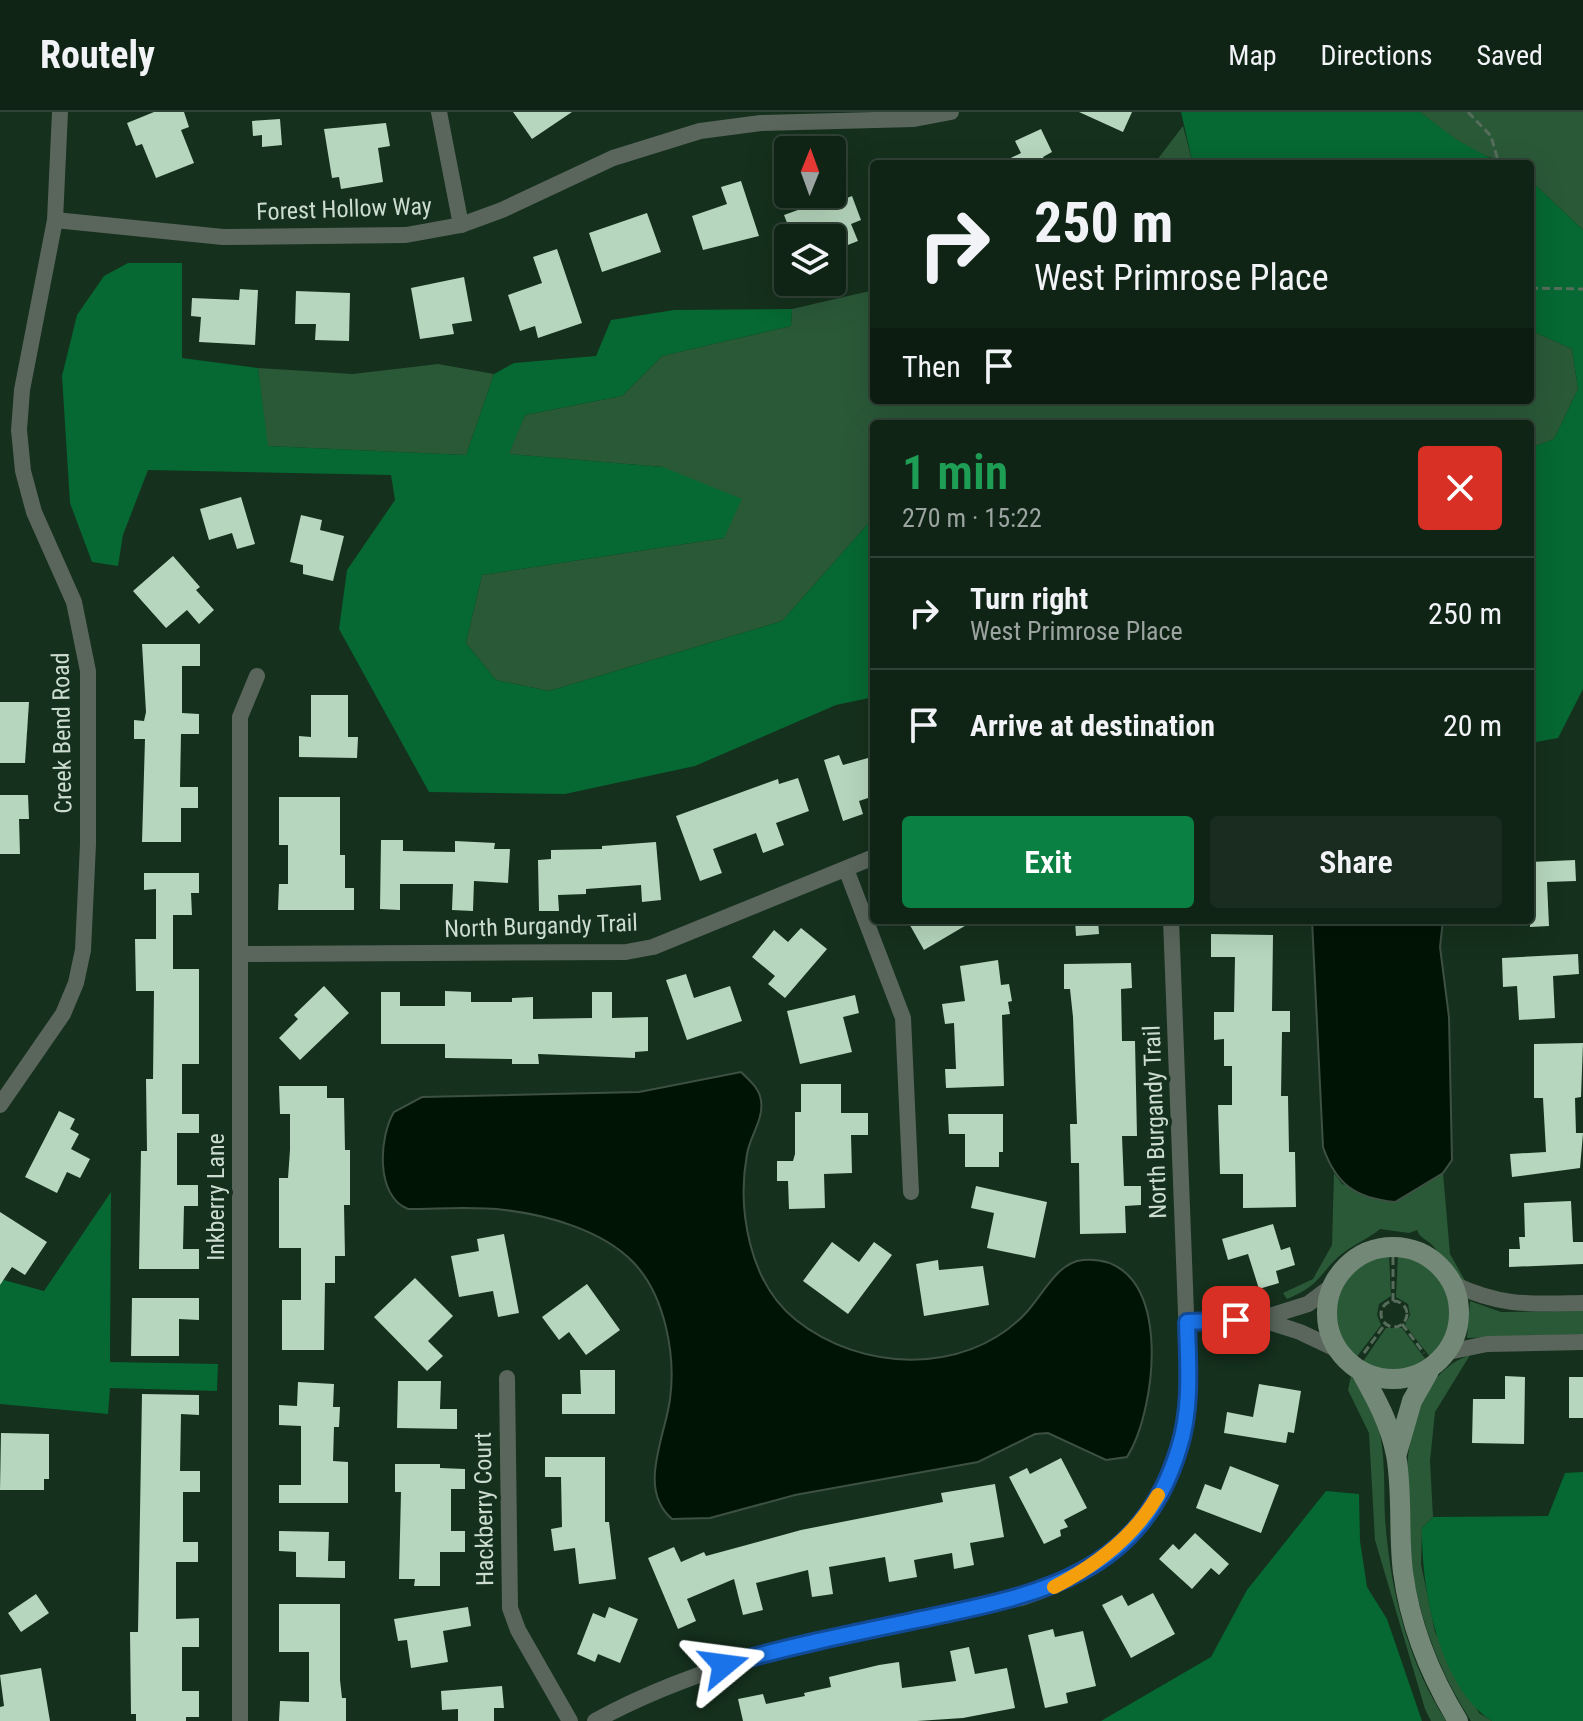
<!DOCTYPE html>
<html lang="en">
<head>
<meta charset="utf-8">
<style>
  :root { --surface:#102416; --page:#192c1f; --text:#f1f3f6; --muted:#9ca4a1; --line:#304135; --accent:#0b8043 }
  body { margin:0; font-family:"Roboto Condensed",sans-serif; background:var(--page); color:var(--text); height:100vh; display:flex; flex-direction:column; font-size:30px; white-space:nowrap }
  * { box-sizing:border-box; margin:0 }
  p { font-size:26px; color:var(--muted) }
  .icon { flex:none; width:44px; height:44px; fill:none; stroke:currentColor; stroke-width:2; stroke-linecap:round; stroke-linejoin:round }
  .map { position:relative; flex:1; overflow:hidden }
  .panel { position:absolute; left:870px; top:308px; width:664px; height:504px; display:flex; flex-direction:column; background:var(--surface); border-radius:8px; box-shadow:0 8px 32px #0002,0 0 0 2px var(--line) }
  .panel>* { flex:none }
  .guide { position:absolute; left:870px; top:48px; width:664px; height:244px; border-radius:8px; box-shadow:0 8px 32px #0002,0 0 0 2px var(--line); background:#102416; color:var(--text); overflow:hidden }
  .needle { width:52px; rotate:1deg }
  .tools { position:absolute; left:774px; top:24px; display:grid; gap:16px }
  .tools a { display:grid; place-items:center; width:72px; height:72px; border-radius:8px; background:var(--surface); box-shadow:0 8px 32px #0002,0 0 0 2px var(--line); font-size:40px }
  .pin { position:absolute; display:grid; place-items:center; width:68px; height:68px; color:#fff; margin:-34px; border-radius:16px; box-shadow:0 4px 12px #0006 }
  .me { position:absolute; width:88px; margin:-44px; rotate:74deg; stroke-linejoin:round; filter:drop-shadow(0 0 6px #0008) }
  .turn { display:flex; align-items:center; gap:28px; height:168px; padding:0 32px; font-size:36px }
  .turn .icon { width:104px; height:104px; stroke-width:2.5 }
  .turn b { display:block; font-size:56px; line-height:68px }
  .then { display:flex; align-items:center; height:76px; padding:0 32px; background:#0003; gap:16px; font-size:30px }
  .round { display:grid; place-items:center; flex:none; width:84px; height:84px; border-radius:8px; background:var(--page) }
  .summary { display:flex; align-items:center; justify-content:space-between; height:136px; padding:0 32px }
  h1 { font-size:48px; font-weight:600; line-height:60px; color:#1e9e55 }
  .primary-button { display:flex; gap:16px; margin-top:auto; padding:16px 32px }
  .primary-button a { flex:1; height:92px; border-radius:8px; background:var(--accent); color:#fff; font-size:32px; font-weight:600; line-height:92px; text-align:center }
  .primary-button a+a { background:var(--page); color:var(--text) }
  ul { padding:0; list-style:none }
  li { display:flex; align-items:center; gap:24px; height:112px; padding:0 32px; border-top:2px solid var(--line) }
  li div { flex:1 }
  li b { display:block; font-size:30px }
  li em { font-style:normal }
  header { display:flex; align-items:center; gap:48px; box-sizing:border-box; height:112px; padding:0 40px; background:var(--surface); border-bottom:2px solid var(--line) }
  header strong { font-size:38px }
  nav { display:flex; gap:44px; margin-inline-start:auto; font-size:28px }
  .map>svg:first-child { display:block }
  .green { fill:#2a5938 }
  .forest { fill:#066832 }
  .water { fill:#001405; stroke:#3d5042; stroke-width:2 }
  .building { fill:#b6d6bd }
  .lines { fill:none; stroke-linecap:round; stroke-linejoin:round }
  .path { stroke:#566d5c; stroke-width:3; stroke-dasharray:8 4; stroke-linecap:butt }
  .street { stroke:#5a665c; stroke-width:16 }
  .secondary { stroke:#748878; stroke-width:20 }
  .route-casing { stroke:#114b97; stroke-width:20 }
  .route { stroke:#1a73e8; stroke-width:14 }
  .slow { stroke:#f59e0b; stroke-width:14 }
  .labels { text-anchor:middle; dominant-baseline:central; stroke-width:8; stroke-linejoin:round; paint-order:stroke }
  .street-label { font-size:24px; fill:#ccdcd0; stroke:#15301d }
</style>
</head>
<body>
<header>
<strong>Routely</strong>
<nav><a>Map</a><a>Directions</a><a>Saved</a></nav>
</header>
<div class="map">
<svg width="1583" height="1609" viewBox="0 0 1583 1609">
  <rect width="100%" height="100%" fill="#15301d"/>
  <g class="green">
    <path d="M1420,0H1583V118L1530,68V52C1482,52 1456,28 1420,0Z"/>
    <path d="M1183,14L1193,52H1154Z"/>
    <path d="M874,178V288H1530V218L1572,237L1578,277L1554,327L1530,336V312H874V405L782,509L549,579L496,568L466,531L482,463L724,426L663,355L508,342L525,303L622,284L662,244L791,214L792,197Z"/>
    <path d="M438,252L494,262L466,343L267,334L258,256L353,262Z"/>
    <path d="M1334,1061L1342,1072L1394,1090L1443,1061L1450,1142L1468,1174C1451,1164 1446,1150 1434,1135C1429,1128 1420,1127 1417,1118L1409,1121L1380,1117C1368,1127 1350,1134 1337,1146C1316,1167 1318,1174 1287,1187L1283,1181L1313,1167L1332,1133Z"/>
    <path d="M1389,1142L1391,1184L1379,1192L1377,1203L1381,1213L1355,1247C1318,1208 1334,1150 1389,1142Z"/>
    <path d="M1398,1142C1451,1148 1467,1211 1431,1246L1405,1213L1410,1203L1408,1192L1396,1185Z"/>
    <path d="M1470,1189L1501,1200L1583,1199V1222L1467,1226Z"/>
    <path d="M1386,1216H1402L1427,1249C1406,1262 1383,1262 1362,1251Z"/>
    <path d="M1470,1243L1435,1300L1430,1349L1433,1405L1422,1416L1421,1452L1435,1520L1479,1601L1492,1609H1471C1447,1572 1428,1529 1418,1486C1402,1420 1389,1270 1470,1243Z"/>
    <path d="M1351,1264C1395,1310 1380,1371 1387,1428C1394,1493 1411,1554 1446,1609H1431L1425,1597L1375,1428L1369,1321L1348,1278Z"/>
  </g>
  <g class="forest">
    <path d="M1181,0H1420L1457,28L1501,52H1193Z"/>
    <path d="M1530,68L1583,118V577L1558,626L1530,631V336L1554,327L1578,277L1572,237L1530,218Z"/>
    <path d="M128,151H182V246L258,256L268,334L466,343L494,262L514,251L596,244L611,208L674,198L792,197L791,214L662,244L622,284L525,303L509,342L663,355L742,387L724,426L482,463L466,531L496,568L549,579L782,509L874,405V585L836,593L695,654L565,682L429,680L339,517L347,458L395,388L391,363L148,358L123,423L118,454L92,450L70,391L62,264L77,203L104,164Z"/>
    <path d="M111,1080L110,1250L218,1252L217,1279L110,1276L108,1302L0,1292V1167L44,1179Z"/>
    <path d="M1583,1360V1609H1492C1438,1574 1421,1475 1422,1416L1433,1405L1548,1404L1565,1361Z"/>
    <path d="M1326,1379L1359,1382L1360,1429L1367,1475L1387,1507L1422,1609H1101L1211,1545L1247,1478Z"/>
  </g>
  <g class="water">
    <path d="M1312,808H1443L1440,835L1449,905L1452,1048L1443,1061L1395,1090C1356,1086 1336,1073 1323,1035Z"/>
    <path d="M741,960C750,969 760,977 761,989C764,1007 750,1024 747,1042C737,1097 749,1171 796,1208C860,1259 963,1264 1023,1204C1041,1187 1056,1150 1083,1148C1175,1141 1158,1296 1127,1345L1106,1348L1048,1321L1035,1322L978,1350L795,1383L710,1406L672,1407C637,1377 665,1326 670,1287C676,1243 665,1183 633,1150C602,1118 547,1103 505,1098C473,1094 440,1097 408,1097C375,1084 379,1025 394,1000L422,985L639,980Z"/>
  </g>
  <g class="building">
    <path d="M154,0H184L189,15L181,18L194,51L156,66L142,32L136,34L127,11Z"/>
    <path d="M513,0H572L532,27Z"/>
    <path d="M1079,0H1132L1123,20Z"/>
    <path d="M280,7L282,33L262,35V23L253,24L252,9Z"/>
    <path d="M386,11L390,34L378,36L383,70L341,77L339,65L332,66L324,17Z"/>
    <path d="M1041,17L1052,40L1043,45L1046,52H998L1021,41L1015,29Z"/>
    <path d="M834,49L847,86L852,84L861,108L851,112L858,129L840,136L836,125L793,126L784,103L823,89L820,82H832Z"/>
    <path d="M741,69L759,124L703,138L692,104L727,92L721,75Z"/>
    <path d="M647,101L661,140L602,160L589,121Z"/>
    <path d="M557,137L582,211L538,226L535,214L520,219L508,183L542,171L533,145Z"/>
    <path d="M464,165L472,209L452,212L454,222L420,227L411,176Z"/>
    <path d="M240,177L258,178L255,233L199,230L201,205L191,204L192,186L239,188Z"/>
    <path d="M296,179L350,181L349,229L315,228L316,212H295Z"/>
    <path d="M241,385L255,432L237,437L232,421L209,428L200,397Z"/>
    <path d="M301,403L322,408L320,418L344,424L333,469L303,462V453L290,450Z"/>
    <path d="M173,444L200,475L196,478L214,498L199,512L187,498L166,516L133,479Z"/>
    <path d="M142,532H200V554H182V601L199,602V622H181L180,675H198V696H181V730H142L145,627H134V608L144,609L146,600Z"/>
    <path d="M311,583H348V625H358L357,646L299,645V624L311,625Z"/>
    <path d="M0,590H29L25,651H0Z"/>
    <path d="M839,643L843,653L868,646L874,665V684L859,689L863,702L843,709L824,648Z"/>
    <path d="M798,666L809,699L776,711L784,733L763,741L756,721L713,737L722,761L700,769L676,704L778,667L779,672Z"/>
    <path d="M0,683H28L29,707H19L20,742H0Z"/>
    <path d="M279,685H340V743H345V776H354V798H278L279,772H288V733H279Z"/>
    <path d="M381,728H403V739L455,740V729L495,731L494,737H510L508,771L474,769L473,799L452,798L453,772H400V798L380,797Z"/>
    <path d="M656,730L661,788L642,790L641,773L586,777V782L558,783L559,799H539L538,748L551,747V738L602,737V734Z"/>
    <path d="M1575,748L1576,769L1547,770L1549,814L1530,815V750Z"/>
    <path d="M144,761H199V781H191L192,803H173V857H199V952H182V1002H199V1021H177V1073H198V1094H184L183,1137H199V1157H139L141,1039H147L146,967H153L154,879H136L135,827H156V777L144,778Z"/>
    <path d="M907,808H975L924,838Z"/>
    <path d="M1075,808H1098L1099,822L1076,824Z"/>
    <path d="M801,816L827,837L785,886L768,872L775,864L752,845L774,818L788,830Z"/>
    <path d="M1211,822L1273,823L1272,899H1290V920H1282L1281,984H1288L1289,1040H1295L1296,1095L1243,1096V1062H1220L1218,993H1232V954H1224V927L1214,928V900H1234L1235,845H1211Z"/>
    <path d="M1578,842L1579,862L1553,864L1555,906L1519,908L1517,874L1503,875L1502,846Z"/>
    <path d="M998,848L1001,873L1009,872L1012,889L1008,890L1010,902L1002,903L1004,974L946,976L945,957H956L954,911L945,912L942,892L965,889L960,854Z"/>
    <path d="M1131,851L1132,876L1121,877L1122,929H1135L1137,1024H1122L1124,1074H1141V1093L1125,1094L1126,1121L1080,1122L1079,1051H1071L1070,1012H1077L1073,905L1070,877H1064V852Z"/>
    <path d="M686,862L694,886L730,874L742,909L687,928L666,868Z"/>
    <path d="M324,874L349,901L300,948L279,926L298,907L294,903Z"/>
    <path d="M445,879L471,880V890H512V886L533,885V907L592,906V880H612V906L648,905V939L635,940V946L538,942L539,952H512V947L445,946V932H381V880H400V894H445Z"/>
    <path d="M855,883L859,901L843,905L852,940L800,952L787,899Z"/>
    <path d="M1583,931L1581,985L1575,986L1576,1021H1583L1580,1056L1512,1065L1510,1042L1546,1040L1543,986H1534V932Z"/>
    <path d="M801,972H841V1001H868V1023H851L852,1061L824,1062L825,1096L789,1097L788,1069H777V1049H793L795,1042V1000H801Z"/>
    <path d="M279,974H327V986H344L345,1038H350V1093H344L345,1144H335V1171H325L324,1238H282V1188H301V1136H279V1066H288L290,1038V1002H280Z"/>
    <path d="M59,999L75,1007L70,1017L79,1022L71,1037L90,1047L80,1066L67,1060L57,1081L25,1065Z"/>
    <path d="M948,1002H1003V1040H999V1055H965V1022H949Z"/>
    <path d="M976,1074L1047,1090L1035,1146L987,1136L994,1101L971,1096Z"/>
    <path d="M1571,1089L1573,1130H1583V1152L1509,1155V1137H1520L1519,1125H1525L1524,1091Z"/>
    <path d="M0,1100L47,1130L25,1163L12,1155L0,1173Z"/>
    <path d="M1273,1112L1281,1138L1290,1135L1295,1153L1276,1159L1279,1171L1259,1177L1248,1142L1228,1148L1222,1127Z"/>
    <path d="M504,1122L519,1201L498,1205L493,1179L459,1185L451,1144L479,1139L477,1127Z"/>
    <path d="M832,1130L859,1150L874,1130L892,1143L848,1202L803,1169Z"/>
    <path d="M938,1148L939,1158L983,1154L989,1193L924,1204L916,1152Z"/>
    <path d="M415,1166L453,1204L428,1229L443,1244L427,1259L374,1205Z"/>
    <path d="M587,1172L620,1218L586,1243L569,1220L559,1228L542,1205Z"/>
    <path d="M132,1186H199V1208L179,1207V1244H131Z"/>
    <path d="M580,1258H615V1302H562V1282H581Z"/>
    <path d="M1505,1264L1525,1265L1524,1332L1472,1331L1473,1287H1505Z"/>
    <rect x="1569" y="1265" width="14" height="41"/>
    <path d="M398,1269H441L440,1297H457V1317L397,1316Z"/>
    <path d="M298,1270L334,1272L333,1295H340L339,1315H334L333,1349L348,1350V1391H279V1373H301V1314L279,1313V1293L297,1294Z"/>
    <path d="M1259,1272L1301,1279L1294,1321L1288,1320L1286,1331L1224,1321L1227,1300L1253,1305Z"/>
    <path d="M142,1282L199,1283V1303L181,1302L180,1359H200V1380H183V1430H198V1450H176V1507L199,1506V1535H182V1579H199V1605H186V1609H136V1602H131L130,1520H138Z"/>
    <path d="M1,1321L49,1322V1367H44V1378H0Z"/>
    <path d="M545,1345H605V1410H609L616,1467L579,1472L575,1436L554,1439L551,1417L562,1415L561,1365H545Z"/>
    <path d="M1061,1346L1087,1396L1064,1408L1068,1415L1060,1418L1061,1424L1044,1432L1009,1365L1027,1356L1030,1362Z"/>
    <path d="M395,1352H440V1356L465,1357V1377H451V1419H465V1440H440V1474H414L415,1467H399L401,1380H395Z"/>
    <path d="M1230,1354L1279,1373L1261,1421L1196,1396L1205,1372L1221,1378Z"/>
    <path d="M995,1372L1004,1425L970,1431L974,1453L954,1457L952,1441L914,1448L917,1465L889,1470L885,1445L829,1455L833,1482L812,1485L808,1458L756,1471L763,1498L743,1503L734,1467L687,1487L696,1509L678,1517L648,1446L674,1435L681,1450L704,1440L706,1444L801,1418L943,1390L941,1381Z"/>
    <path d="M279,1419L329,1420L328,1449H345V1466L296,1465V1440L279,1439Z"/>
    <path d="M1195,1421L1229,1452L1219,1463L1211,1456L1192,1477L1159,1447L1173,1432L1179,1438Z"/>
    <path d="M1153,1481L1175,1522L1131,1546L1102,1493L1122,1483L1128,1494Z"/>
    <path d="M36,1482L49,1501L21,1520L8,1501Z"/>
    <path d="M279,1492H340V1568L342,1586H346V1609H279L280,1589L309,1590V1540H279Z"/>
    <path d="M468,1495L471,1514L443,1519L448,1550L411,1556L407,1528L398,1529L394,1507Z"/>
    <path d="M609,1495L638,1507L620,1551L598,1542L595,1550L577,1542L593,1501L605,1506Z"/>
    <path d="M1053,1517L1055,1525L1083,1519L1096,1574L1066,1581L1068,1591L1045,1596L1028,1523Z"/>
    <path d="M969,1535L975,1562L1007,1556L1015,1596L963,1606L917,1609H743L738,1587L763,1582L766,1592L805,1584L804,1581L831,1575L829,1565L879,1553L899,1550L902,1576L956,1569L950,1539Z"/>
    <path d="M41,1556L50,1609H0V1595L4,1594L0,1563Z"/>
    <path d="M502,1574L504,1596H494V1609H458V1597L442,1598L441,1579Z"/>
  </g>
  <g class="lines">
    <g class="path">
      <path d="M1468,0L1491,24L1499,52"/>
      <path d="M1530,176L1583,177"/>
      <circle cx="1394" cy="1202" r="13"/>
      <path d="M1393,1189V1125"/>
      <path d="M1402,1212L1424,1241"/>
      <path d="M1364,1241L1385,1212"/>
    </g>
    <g class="street">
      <path d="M439,0L461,113"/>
      <path d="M55,108L223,125L406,123L461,113L502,98L613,46L700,19L761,11L914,7L951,0"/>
      <path d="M846,757L903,906L911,1080"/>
      <path d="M240,842L626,840L653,835L874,745"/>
      <path d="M0,993L63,902L76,871L83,838L88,732V559L74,490L34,400L23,359L19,318L22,278L55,108L60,0"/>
      <path d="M1453,1172C1503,1195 1529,1192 1583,1191"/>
      <path d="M1332,1174L1308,1192L1260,1207L1300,1220L1338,1238"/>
      <path d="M1187,1210L1260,1207"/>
      <path d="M1448,1240L1487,1232L1583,1230"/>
      <path d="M507,1266L510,1496L518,1518L570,1609"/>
      <path d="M240,1609V605L257,564"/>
      <path d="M595,1609C727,1537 876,1516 1021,1486C1122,1454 1178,1386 1189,1279L1171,808"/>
    </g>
    <g class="secondary">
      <circle cx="1393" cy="1201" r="66"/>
      <path d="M1360,1258C1375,1285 1390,1311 1396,1343C1403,1381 1398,1421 1403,1460C1410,1513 1430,1563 1458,1609"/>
      <path d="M1397,1341L1412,1289L1429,1259"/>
    </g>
  </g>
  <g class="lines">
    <defs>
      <path id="route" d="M724,1553C786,1535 849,1522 912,1509C1029,1484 1139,1469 1179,1336C1192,1295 1188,1252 1187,1210L1236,1208"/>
    </defs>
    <use href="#route" class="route-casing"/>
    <use href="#route" class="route"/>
    <path class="slow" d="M1054,1475C1097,1453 1134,1425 1158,1383"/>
  </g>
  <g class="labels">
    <g class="street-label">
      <text transform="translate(344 97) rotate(-2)">Forest Hollow Way</text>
      <text transform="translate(62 621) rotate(-91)">Creek Bend Road</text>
      <text transform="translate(541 814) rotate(-2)">North Burgandy Trail</text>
      <text transform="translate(1155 1010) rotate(-92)">North Burgandy Trail</text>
      <text transform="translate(216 1085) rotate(-90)">Inkberry Lane</text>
      <text transform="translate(484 1397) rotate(-91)">Hackberry Court</text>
    </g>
  </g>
</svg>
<div class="tools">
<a><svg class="needle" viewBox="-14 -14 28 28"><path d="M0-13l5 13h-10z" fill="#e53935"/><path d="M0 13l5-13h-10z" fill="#9ca4a1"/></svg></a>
<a><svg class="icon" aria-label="layers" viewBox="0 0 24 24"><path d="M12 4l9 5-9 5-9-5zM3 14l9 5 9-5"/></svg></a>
</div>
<div class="pin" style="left:1236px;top:1208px;background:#d93025"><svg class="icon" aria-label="arrive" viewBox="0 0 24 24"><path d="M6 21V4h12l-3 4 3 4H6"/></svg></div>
<svg class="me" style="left:724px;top:1553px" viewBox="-20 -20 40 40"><path d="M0-17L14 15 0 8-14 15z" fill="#1a73e8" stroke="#fff" stroke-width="4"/></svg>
<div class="guide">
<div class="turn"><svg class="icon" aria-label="right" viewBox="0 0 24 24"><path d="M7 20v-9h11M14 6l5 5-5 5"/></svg><div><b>250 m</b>West Primrose Place</div></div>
<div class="then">Then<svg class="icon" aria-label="arrive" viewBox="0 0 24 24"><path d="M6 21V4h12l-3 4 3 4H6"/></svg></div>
</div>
<section class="panel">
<div class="summary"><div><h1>1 min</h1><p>270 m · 15:22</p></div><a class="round" style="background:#d93025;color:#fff"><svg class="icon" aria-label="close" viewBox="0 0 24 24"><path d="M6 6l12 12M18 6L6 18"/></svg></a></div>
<ul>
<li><svg class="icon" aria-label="right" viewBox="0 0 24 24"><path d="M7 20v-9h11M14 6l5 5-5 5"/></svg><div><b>Turn right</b><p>West Primrose Place</p></div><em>250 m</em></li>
<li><svg class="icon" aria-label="arrive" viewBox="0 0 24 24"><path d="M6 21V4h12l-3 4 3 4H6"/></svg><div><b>Arrive at destination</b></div><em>20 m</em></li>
</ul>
<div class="primary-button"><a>Exit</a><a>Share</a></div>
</section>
</div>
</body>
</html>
